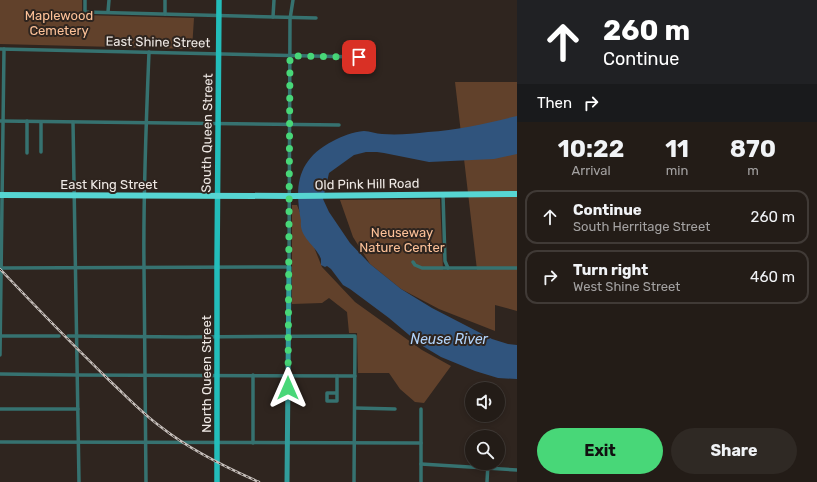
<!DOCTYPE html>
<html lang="en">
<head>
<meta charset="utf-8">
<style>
  :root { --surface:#231c17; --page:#2f2924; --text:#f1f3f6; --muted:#a3a1a1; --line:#403a36; --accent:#48d778 }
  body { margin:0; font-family:Rubik,sans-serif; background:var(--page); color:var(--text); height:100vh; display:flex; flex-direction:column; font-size:15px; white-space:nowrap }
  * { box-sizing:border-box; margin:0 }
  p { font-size:13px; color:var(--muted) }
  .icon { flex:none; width:22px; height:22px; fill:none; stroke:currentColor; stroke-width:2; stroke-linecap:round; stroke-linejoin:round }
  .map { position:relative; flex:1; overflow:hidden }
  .side { display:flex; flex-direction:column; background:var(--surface); width:300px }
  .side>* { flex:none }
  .hud { background:#202124; color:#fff; overflow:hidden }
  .tools { position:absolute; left:465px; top:382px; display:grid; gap:8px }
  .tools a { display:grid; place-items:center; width:40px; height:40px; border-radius:50%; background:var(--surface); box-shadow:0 2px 6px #0003,0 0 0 1px var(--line); font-size:20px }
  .pin { position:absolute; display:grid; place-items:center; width:34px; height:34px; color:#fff; margin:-17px; border-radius:8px; box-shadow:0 2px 6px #0006 }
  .me { position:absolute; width:44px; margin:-22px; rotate:0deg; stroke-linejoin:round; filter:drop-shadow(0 0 3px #0008) }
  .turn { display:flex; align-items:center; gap:14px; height:84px; padding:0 20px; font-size:18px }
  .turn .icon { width:52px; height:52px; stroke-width:2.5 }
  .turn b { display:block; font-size:28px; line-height:34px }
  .then { display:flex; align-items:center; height:38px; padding:0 20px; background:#0003; gap:8px; font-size:15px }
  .eta { display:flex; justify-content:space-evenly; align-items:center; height:68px; text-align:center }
  .eta b { font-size:24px; font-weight:700; line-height:28px }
  .primary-button { display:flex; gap:8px; margin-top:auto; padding:8px 20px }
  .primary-button a { flex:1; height:46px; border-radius:24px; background:var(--accent); color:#111; font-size:16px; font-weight:700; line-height:46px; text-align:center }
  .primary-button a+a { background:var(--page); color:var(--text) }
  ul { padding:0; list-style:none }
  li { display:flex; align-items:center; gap:12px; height:54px; margin:0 8px 6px; padding:0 12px; border:2px solid var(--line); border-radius:12px }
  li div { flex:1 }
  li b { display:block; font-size:15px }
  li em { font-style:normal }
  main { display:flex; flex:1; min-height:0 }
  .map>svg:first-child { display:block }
  .green { fill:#61412b }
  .water { fill:#30547d }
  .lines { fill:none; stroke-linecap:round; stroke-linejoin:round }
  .street { stroke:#367270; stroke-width:3.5 }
  .secondary { stroke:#319c9a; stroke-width:5 }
  .primary { stroke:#23bdba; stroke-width:5.5 }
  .highway { stroke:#56d5d2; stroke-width:6 }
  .rail-casing { stroke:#c7c0bc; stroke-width:2.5 }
  .rail { stroke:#2f251f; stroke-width:1; stroke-dasharray:3; stroke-linecap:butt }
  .route { stroke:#48d778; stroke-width:7; stroke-dasharray:0 12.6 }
  .labels { text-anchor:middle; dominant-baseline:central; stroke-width:4; stroke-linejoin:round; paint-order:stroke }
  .park-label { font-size:13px; fill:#fcc198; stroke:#2f251f }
  .street-label { font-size:13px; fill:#efe9e5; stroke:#2f251f }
  .water-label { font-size:14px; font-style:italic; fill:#b2d4fb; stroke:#2f251f }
</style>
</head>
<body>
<main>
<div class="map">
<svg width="517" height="482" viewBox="0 0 517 482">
  <rect width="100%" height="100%" fill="#2f251f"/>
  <g class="green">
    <path d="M0,0H82V15L194,18L192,49L0,44Z"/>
    <path d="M455,82H517V311L495,305V331L439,309L401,289L370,264L353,237L340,200L440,199L443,270H477Z"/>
    <path d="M292,205H297L322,267L355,302L422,350L451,366L424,403L415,402L400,389L389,373H358L357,333H349L347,312L329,298L322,303L292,304Z"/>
  </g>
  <path class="water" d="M517,116V154L494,159L429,162L384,153L377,152H366L354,155L329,173L323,199L329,212L350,243L370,264L401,289L432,308L492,339L508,344L517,345V379L498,378L475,371L441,357L421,345L389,318L350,289L343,285L331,269L327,266L325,267L321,265C321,263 321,261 321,259C316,245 299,238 301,221C294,185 298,159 333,141C342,136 353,132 364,131C370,131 376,134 382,134C397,135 412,134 428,132C458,130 487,123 517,116Z"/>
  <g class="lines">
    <g class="street">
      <path d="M85,0V12L316,18"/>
      <path d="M108,12L109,0"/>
      <path d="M165,14V0"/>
      <path d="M273,17L274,0"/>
      <path d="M0,49L359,57"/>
      <path d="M0,121L339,125"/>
      <path d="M27,121V153"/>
      <path d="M41,122V152"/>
      <path d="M73,122L79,482"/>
      <path d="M443,194L445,261L448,268"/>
      <path d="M413,262L415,265L422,268H517"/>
      <path d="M0,268L289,267L290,19L293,0"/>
      <path d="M0,336H59"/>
      <path d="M68,336L186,337L355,336L354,482"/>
      <path d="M0,355L4,49"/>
      <path d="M0,374L77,375L355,376"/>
      <path d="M337,393H327V401H337C337,392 337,384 337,376"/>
      <path d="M355,408L395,409"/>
      <path d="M0,409H78"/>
      <path d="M0,442L421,443"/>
      <path d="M253,443V375"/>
      <path d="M421,464L517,470"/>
      <path d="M146,482C146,410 144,339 144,267C143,196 146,124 149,52"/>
      <path d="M421,482V409"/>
      <path d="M487,482L488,463"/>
    </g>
    <path class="secondary" d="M287,482L289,267"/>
    <path class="primary" d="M217,482V267L219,0"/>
    <path class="highway" d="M0,195L292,196L517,194"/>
    <defs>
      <path id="rail" d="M0,269C36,307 73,345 111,382C127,397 143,414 161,427C190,450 225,467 259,482"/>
    </defs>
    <use href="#rail" class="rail-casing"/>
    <use href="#rail" class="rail"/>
  </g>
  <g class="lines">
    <path class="route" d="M288,388L290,56L359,57"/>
  </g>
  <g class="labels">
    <g class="park-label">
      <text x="59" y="15">Maplewood<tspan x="59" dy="15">Cemetery</tspan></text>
      <text x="402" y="232">Neuseway<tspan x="402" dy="15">Nature Center</tspan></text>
    </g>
    <g class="street-label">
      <text transform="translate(158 42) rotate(1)">East Shine Street</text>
      <text transform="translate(207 133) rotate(-89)">South Queen Street</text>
      <text x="109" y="184">East King Street</text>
      <text transform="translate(367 184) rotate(-1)">Old Pink Hill Road</text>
      <text transform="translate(206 374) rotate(-90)">North Queen Street</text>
    </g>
    <g class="water-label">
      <text x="449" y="339">Neuse River</text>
    </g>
  </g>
</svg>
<div class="tools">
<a><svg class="icon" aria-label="sound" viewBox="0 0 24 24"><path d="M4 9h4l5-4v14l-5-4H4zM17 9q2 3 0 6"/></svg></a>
<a><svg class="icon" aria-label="search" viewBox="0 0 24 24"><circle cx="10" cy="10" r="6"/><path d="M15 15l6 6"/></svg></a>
</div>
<div class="pin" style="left:359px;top:57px;background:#d93025"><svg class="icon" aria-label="arrive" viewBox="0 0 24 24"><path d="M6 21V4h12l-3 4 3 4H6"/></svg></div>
<svg class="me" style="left:288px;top:388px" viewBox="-20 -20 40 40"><path d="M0-17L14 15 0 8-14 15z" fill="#48d778" stroke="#fff" stroke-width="4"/></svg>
</div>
<section class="side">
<div class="hud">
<div class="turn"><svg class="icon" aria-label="ahead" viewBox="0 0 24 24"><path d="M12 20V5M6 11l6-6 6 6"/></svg><div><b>260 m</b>Continue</div></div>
<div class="then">Then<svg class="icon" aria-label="right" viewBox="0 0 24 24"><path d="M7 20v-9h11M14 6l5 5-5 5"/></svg></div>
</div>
<div class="eta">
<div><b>10:22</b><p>Arrival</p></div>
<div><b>11</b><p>min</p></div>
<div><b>870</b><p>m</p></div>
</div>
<ul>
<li><svg class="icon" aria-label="ahead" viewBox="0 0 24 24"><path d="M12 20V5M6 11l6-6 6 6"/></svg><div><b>Continue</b><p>South Herritage Street</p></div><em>260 m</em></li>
<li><svg class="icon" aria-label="right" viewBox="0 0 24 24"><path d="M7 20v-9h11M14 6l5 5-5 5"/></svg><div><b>Turn right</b><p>West Shine Street</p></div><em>460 m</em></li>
</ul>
<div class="primary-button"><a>Exit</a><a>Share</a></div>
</section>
</main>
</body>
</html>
